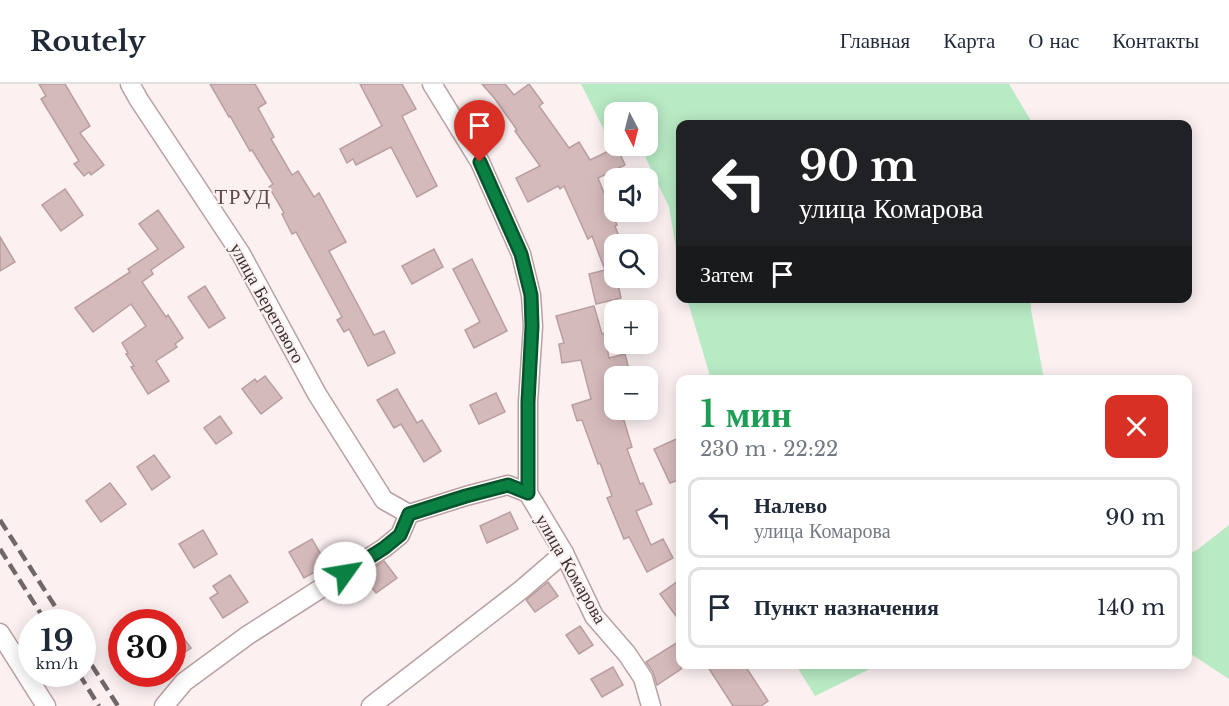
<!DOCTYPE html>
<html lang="ru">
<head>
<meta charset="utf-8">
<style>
  :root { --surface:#fff; --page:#f2f2f3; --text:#1f2937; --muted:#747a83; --line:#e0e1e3 }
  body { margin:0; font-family:"Libre Baskerville",serif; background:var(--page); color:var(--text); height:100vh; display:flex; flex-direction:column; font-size:22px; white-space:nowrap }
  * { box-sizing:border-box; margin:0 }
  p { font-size:20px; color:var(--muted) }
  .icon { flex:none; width:33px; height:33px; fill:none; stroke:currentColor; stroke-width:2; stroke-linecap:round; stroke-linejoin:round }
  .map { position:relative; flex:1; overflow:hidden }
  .side { position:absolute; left:676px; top:291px; width:516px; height:294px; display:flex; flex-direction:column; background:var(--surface); border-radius:12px; box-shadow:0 3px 15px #0003 }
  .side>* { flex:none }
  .guide { position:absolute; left:676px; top:36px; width:516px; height:183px; border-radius:12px; box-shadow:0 3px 15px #0003; background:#202124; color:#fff; overflow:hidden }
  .needle { width:39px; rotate:173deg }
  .tools { position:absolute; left:604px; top:18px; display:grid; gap:12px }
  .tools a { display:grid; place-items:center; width:54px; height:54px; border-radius:12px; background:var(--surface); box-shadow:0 3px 15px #0003; font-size:30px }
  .speed { position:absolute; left:18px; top:525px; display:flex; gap:12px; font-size:30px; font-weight:700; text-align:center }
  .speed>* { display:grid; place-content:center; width:78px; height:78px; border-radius:50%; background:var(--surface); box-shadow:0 3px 15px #0003; line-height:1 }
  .speed small { font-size:15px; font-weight:400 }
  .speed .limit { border:9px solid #d22; background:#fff; color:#111 }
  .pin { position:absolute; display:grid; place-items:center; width:51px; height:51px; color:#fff; margin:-62px -26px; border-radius:50% 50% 50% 0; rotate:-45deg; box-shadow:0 0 6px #0007 }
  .pin .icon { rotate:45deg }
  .me { position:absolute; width:66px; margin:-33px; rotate:58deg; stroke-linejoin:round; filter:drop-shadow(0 0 4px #0008) }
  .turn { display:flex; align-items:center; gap:21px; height:126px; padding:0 24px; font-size:27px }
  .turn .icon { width:78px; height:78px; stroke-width:2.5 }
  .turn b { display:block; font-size:42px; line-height:51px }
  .then { display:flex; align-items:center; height:57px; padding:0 24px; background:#0003; gap:12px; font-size:22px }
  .round { display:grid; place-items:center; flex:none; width:63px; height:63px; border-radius:12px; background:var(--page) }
  .summary { display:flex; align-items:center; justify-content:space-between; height:102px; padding:0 24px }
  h1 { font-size:36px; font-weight:600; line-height:45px; color:#1e9e55 }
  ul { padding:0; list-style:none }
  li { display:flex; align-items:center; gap:18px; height:81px; margin:0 12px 9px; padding:0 12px; border:3px solid var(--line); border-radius:12px }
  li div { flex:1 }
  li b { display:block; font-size:22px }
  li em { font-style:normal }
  header { display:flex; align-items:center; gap:36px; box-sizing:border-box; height:84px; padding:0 30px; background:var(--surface); border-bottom:2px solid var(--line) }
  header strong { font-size:28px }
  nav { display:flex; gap:33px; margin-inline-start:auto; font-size:21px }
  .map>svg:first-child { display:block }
  .green { fill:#b8eac4 }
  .building { fill:#d5babb; stroke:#b99ea0; stroke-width:1.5 }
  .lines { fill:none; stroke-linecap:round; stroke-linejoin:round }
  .minor-casing { stroke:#bba0a2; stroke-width:21 }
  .minor { stroke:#fff; stroke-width:18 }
  .rail { stroke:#726768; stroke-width:4.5; stroke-dasharray:12 6; stroke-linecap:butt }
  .route-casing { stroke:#07532c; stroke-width:15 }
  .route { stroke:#0b8043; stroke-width:10 }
  .labels { text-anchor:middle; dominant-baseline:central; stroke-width:4.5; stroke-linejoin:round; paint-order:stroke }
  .street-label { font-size:18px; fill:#392f2f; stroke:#fcf0f1 }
  .quarter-label { font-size:21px; letter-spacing:1.5px; fill:#5f494a; stroke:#fcf0f1 }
</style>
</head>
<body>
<header>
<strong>Routely</strong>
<nav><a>Главная</a><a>Карта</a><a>О нас</a><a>Контакты</a></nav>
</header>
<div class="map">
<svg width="1229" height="622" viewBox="0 0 1229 622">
  <rect width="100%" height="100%" fill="#fcf0f1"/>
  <g class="green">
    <path d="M581,0H1009L1033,40H681V193L669,123L640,62H648V28H615V41L604,46Z"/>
    <path d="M687,215H1031V226L1044,295H711Z"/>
    <path d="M1229,441V595L1188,568V470L1197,466Z"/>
    <path d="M796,581H878L815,612Z"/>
  </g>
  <g class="building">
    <path d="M39,0H65L90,42L80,49L104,81L91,91L89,88L84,92L74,80L79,77L41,15L46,12Z"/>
    <path d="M210,0H255L266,19L258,24L274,53L271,55L292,91L298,87L314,113L319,109L346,158L329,167L374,251L384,247L395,269L368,282L349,245L344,248L337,236L342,233L296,148L292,150L282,130L284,129L269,103L273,100L252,66L250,67L230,32L229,33Z"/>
    <path d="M360,0H402L416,25L402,32L437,102L417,113L391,63L356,81L353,75L347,79L340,65L382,42Z"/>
    <path d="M482,0H505L514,11L529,0L543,19L539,22L569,64L579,58L590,76L617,63L625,81L598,94L617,141L615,142L622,160H615V201L618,200L621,214L596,220L589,190L605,186L592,152L588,155L564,102L560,105L558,102L528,118L516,94L540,82L515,47L517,46L495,15Z"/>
    <path d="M65,105L83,131L61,147L42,121Z"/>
    <path d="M158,126L184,163L151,186L153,190L142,198L166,233L168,231L183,254L175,260L177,263L156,277L169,297L148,310L131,283L134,282L126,270L128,269L122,259L146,242L131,220L93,248L75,224L130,188L128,185L158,165L139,140Z"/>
    <path d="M0,153L15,178L0,187Z"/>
    <path d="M434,165L443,183L412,200L402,182Z"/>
    <path d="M472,175L507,247L474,264L465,246L480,238L453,185Z"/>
    <path d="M205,202L225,234L209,244L188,213Z"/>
    <path d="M594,222L602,250L604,249L609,274L625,270L629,286L615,290V329L621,327L632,363L627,365L640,400L643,399L652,420L636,427L651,461L663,455L673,474L647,488L629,453L624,455L607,414L612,412L600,379L598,380L582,336L577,337L572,321L591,315L581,276L562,279L559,260L564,259L556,232Z"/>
    <path d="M265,292L282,314L261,330L242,305L255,295L257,298Z"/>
    <path d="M397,305L417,339L422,336L441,367L424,378L401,340L394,344L377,316Z"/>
    <path d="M496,309L505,328L479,340L470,321Z"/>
    <path d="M220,332L232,349L216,360L204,344Z"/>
    <path d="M681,353V395L670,399L654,365Z"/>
    <path d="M154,371L170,393L152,406L137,383Z"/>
    <path d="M110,399L126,420L101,438L86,417Z"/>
    <path d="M510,428L518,445L487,459L480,442Z"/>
    <path d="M203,446L217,470L194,484L179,460Z"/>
    <path d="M312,455L327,481L304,494L289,468Z"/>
    <path d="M384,477L397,494L376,509L363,492Z"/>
    <path d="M230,491L248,518L223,534L210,514L218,509L213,502Z"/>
    <path d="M681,495V539L660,510Z"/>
    <path d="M548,498L558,512L535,528L526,516Z"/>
    <path d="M580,542L593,561L579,570L566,551Z"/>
    <path d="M182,552L191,564L178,573L172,565V558Z"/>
    <path d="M681,556V585L657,601L653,588L646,578Z"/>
    <path d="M706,580H744L768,617L761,622H733Z"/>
    <path d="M613,583L623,601L602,613L591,595Z"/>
  </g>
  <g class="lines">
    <defs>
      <g id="minor">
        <path d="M130,0L139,16L241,170L317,310L384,416L409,430"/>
        <path d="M432,0L480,78L521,170L531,211L533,242L528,318V409L564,469L594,532L627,570L643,594L651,622"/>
        <path d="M0,549L46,622"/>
        <path d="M164,622L184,598L248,551L384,464L400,451L409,430L466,412L508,401L528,409"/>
        <path d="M371,622L521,506L564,469"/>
      </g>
    </defs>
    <use href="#minor" class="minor-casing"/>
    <use href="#minor" class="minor"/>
    <g class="rail">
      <path d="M0,436L65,538"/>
      <path d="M0,465L46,538"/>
      <path d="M82,566L118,622"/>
      <path d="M79,590L99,622"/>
    </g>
  </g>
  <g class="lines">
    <defs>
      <path id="route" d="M345,489L384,464L400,451L409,430L466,412L508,401L528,409V318L532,242L531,211L521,170L480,78"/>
    </defs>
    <use href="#route" class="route-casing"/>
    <use href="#route" class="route"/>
  </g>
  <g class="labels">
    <g class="street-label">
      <text transform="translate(267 219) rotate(61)">улица Берегового</text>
      <text transform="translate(571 485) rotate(60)">улица Комарова</text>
    </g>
    <g class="quarter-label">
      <text x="243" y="113">ТРУД</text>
    </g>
  </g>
</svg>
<div class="tools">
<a><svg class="needle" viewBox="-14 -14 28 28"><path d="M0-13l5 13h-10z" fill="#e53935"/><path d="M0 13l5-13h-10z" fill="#747a83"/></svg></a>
<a><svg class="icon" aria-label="sound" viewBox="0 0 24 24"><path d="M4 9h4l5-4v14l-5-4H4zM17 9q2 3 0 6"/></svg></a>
<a><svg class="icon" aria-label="search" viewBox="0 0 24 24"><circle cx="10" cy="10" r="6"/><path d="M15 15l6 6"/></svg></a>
<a>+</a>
<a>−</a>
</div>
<div class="speed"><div>19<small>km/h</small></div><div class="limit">30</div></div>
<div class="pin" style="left:480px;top:78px;background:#d93025"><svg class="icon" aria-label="arrive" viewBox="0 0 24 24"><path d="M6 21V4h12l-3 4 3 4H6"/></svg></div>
<svg class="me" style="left:345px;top:489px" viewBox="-20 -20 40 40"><circle r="19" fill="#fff"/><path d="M0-13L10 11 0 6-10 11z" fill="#0b8043"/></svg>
<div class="guide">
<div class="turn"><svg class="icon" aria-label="left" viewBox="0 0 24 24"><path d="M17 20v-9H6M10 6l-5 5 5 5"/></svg><div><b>90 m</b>улица Комарова</div></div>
<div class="then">Затем<svg class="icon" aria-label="arrive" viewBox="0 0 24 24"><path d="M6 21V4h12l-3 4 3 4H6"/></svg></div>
</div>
<section class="side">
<div class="summary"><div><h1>1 мин</h1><p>230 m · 22:22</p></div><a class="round" style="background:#d93025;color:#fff"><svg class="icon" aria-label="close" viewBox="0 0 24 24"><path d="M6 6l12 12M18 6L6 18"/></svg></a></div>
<ul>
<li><svg class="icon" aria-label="left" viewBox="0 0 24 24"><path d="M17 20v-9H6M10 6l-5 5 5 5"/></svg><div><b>Налево</b><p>улица Комарова</p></div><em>90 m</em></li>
<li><svg class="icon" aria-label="arrive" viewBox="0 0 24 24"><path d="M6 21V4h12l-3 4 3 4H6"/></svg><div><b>Пункт назначения</b></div><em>140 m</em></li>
</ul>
</section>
</div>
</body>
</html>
